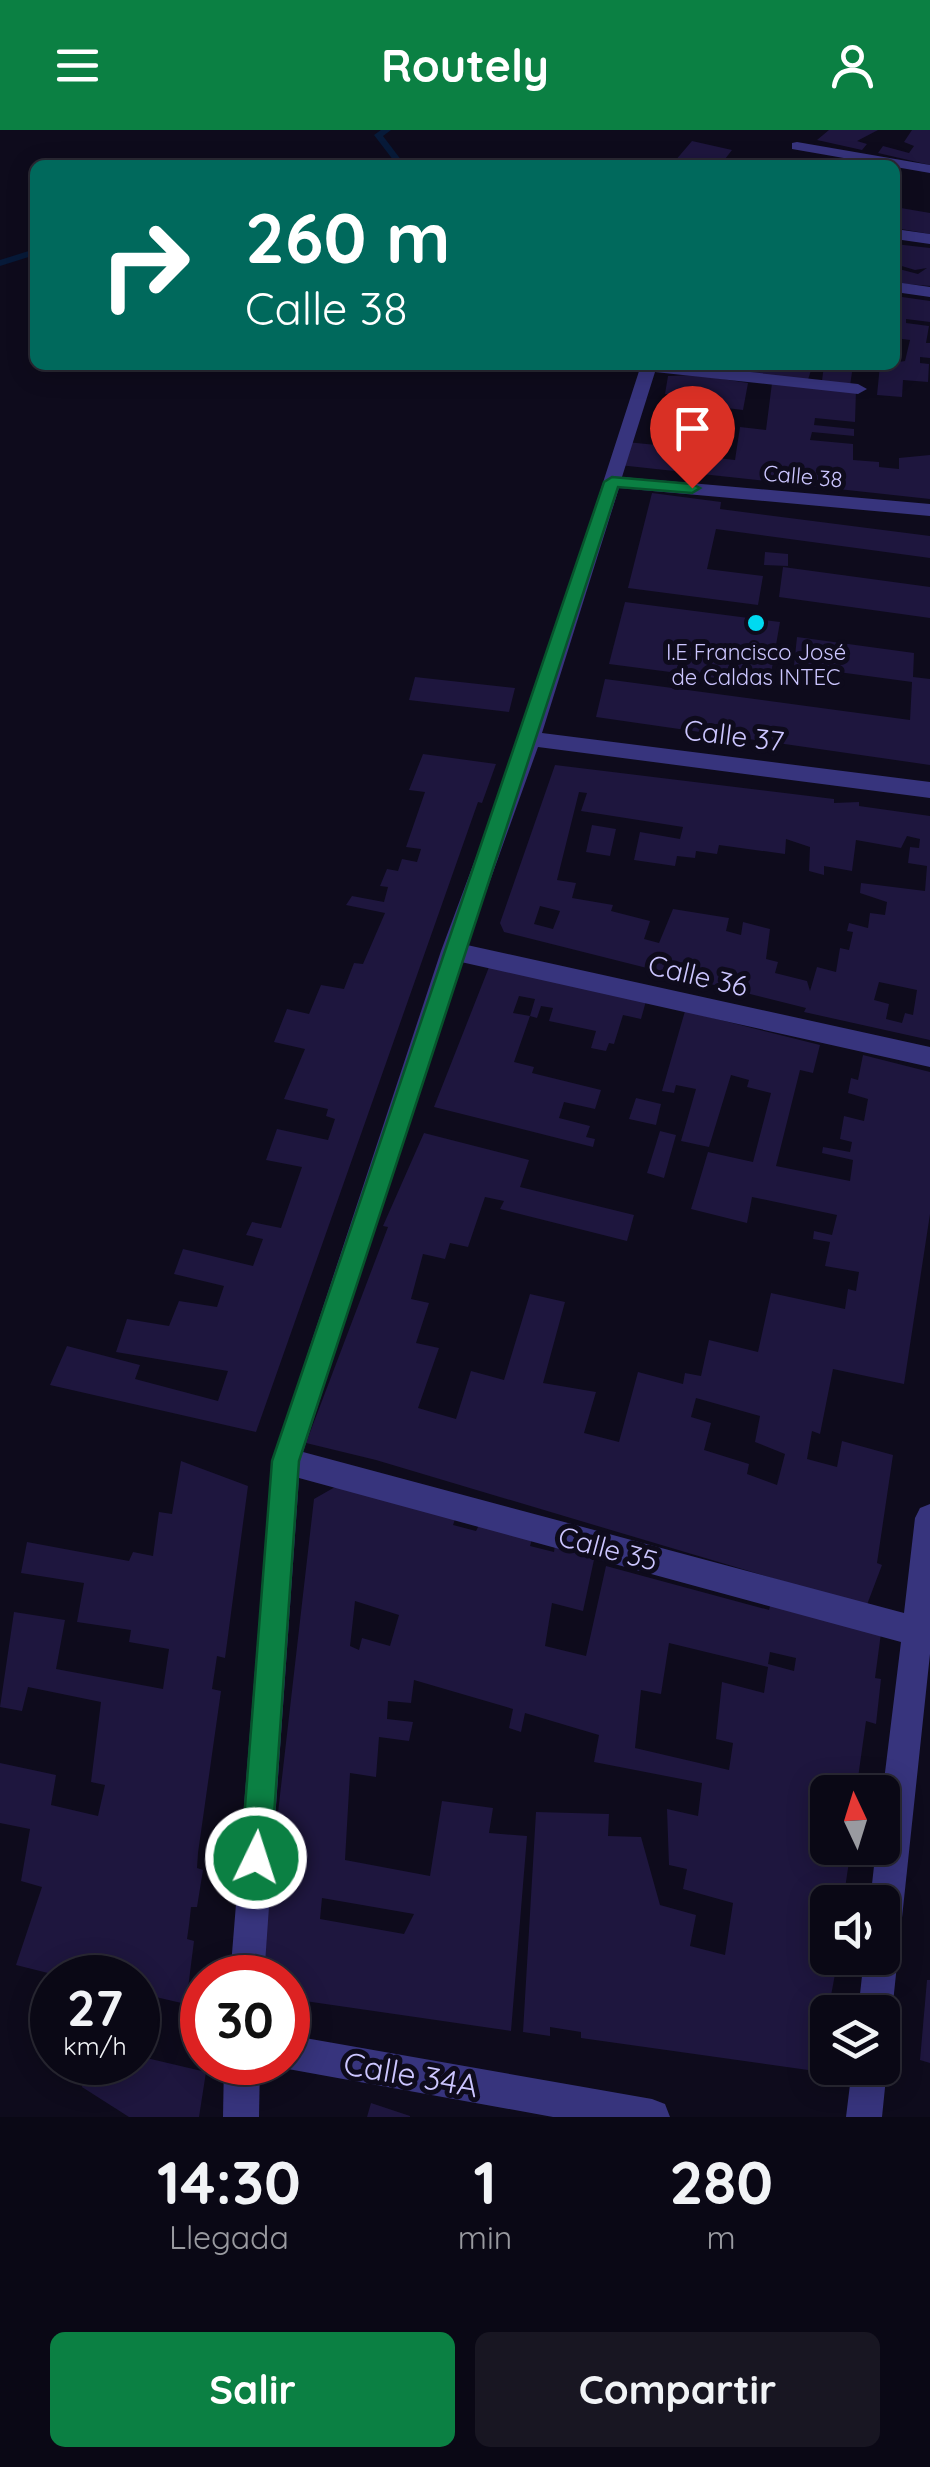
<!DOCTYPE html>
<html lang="es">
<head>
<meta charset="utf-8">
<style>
  :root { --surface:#0a0815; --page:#181622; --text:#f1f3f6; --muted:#999aa0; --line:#2a2934; --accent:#0b8043 }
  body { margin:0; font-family:Quicksand,sans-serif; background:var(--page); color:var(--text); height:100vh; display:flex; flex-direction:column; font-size:38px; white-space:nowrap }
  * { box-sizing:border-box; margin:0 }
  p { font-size:32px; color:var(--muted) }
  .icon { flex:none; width:55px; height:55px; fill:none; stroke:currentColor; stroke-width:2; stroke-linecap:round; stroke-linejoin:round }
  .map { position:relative; height:1987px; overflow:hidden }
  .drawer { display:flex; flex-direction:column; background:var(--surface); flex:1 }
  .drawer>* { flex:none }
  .hud { position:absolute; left:30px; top:30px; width:870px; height:210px; border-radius:15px; box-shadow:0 5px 25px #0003,0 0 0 2px var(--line); background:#00695c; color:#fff; overflow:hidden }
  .needle { width:65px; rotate:356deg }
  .tools { position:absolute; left:810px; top:1645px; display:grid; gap:20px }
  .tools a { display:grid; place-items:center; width:90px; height:90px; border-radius:15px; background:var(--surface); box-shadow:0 5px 25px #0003,0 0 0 2px var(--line); font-size:50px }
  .speed { position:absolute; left:30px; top:1825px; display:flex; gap:20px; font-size:50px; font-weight:700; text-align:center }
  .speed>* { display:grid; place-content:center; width:130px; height:130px; border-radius:50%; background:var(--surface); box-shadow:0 5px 25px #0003,0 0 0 2px var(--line); line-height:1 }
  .speed small { font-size:25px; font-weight:400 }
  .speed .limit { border:15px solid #d22; background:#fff; color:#111 }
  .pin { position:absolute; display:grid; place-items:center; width:85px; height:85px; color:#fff; margin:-102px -42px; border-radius:50% 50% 50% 0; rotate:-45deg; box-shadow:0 0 10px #0007 }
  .pin .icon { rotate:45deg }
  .me { position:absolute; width:110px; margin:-55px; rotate:4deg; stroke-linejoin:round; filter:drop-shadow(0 0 8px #0008) }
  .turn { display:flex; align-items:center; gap:35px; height:210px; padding:0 50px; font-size:45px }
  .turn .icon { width:130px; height:130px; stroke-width:2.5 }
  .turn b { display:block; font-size:70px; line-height:85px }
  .eta { display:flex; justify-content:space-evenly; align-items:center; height:170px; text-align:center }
  .eta b { font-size:60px; font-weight:700; line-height:70px }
  .button { display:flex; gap:20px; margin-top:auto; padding:20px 50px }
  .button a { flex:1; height:115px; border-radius:15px; background:var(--accent); color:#fff; font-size:40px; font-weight:700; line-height:115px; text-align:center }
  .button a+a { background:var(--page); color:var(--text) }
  header { display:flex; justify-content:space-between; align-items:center; height:130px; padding:0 50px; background:var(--accent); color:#fff; font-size:45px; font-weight:700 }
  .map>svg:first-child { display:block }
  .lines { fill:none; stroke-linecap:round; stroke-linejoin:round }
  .stream { fill:#071a39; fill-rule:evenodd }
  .building { fill:#1e163e; fill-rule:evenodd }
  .street { fill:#37347d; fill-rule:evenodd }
  .route { fill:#0b8043; stroke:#07532c; stroke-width:2.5 }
  .poi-dot { fill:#00daf1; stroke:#0e0b1c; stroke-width:4 }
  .labels { text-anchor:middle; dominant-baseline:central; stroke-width:10; stroke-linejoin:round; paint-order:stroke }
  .far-street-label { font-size:22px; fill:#ccc6ff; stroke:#0e0b1c }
  .far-poi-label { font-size:22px; fill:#ccc6ff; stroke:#0e0b1c }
  .street-label { font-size:28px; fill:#ccc6ff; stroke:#0e0b1c }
  .near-street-label { font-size:32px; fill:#ccc6ff; stroke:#0e0b1c }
</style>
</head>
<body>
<header><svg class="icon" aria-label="menu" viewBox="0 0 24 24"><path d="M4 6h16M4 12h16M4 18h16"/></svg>Routely<svg class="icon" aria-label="person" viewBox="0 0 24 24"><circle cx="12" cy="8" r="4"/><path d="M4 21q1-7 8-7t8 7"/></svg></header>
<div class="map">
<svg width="930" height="1987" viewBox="0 0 930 1987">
  <rect width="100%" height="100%" fill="#0e0b1c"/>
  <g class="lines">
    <g class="stream">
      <path d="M381,0H391L383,6L405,35H397L374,5Z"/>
      <path d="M35,119V125L0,136V130Z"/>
    </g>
  </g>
  <g class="building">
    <path d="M829,0H878L857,11L867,14L862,20L817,10Z"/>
    <path d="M912,0H930V35L878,23L883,16L909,23L914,16L904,12Z"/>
    <path d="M692,11L732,20L725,29L745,35L675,31Z"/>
    <path d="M895,77L930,83V104L895,98Z"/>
    <path d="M895,114L930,118V156L895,153V138L918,144L927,138L915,140L895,134Z"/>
    <path d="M895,166L930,171V192L906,189V193L929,196L926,213H930V228L920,227V233L929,234L928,252L903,250L902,267L877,265L880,235L905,231L910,210L895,208Z"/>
    <path d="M690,235H800L812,237L807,253Z"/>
    <path d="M824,235H853L850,256L822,251Z"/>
    <path d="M697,245L748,253L743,280L718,277L715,295L688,292L692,267L665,264L668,246Z"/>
    <path d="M772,253L856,260L855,292L815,288L814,295L854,299V306L812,302L810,310L853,314V330L879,332V337L899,339V328L930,325V369L619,335L626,312L667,316L669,307L684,309L682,324L735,330L740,297L766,300Z"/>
    <path d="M652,363L721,372L720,379L930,406V428L716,399L707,439L763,446L758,475L628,458Z"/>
    <path d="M765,422L788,424V436L764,435Z"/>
    <path d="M783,437L930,457V488L779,467Z"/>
    <path d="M625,472L780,492L769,555L609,534Z"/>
    <path d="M797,507L914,523L913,547L930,549V635L596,587L605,549L910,590L912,552L794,536Z"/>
    <path d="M415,547L515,558L509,582L409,570Z"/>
    <path d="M423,624L496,634L482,673L478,672L256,1302L50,1255L67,1216L140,1235L135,1249L218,1271L228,1241L116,1222L127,1189L169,1196L179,1171L217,1177L224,1156L174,1144L183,1119L253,1136L263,1109L246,1105L252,1092L281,1098L302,1037L266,1030L277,999L328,1010L335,989L326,986L328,979L284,969L305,919L274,912L287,879L309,884L321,855L344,859L354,833L363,834L385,783L346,775L352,766L384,772L388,757L380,756L387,739L398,741L402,729L417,732L421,719L406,717L425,662L409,660Z"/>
    <path d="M555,635L834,669V673L859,672V676L930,686V910L804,882L806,878L504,802L500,793ZM579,662L587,663L581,681L683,697L680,709L640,702L634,730L675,736L677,726L695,728L696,721L717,724L719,715L785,724L786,709L810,717L809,741L824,745V736L852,741L856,710L901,718L907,706L920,709L919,718L910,717L908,733L927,736L925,761L861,753L860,763L887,772L885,785L870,783L868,798L849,793L847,801L853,802L849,820L840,818L836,842L817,837L810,861L807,851L775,843L778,832L766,829L770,799L743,792L741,805L726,801L729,788L673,779L659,813L644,809L650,791L611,781L613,775L572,768L576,753L557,750ZM540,776L560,781L553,799L534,794ZM879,852L917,860L913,885L905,883L902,893L886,889L889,874L874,870Z"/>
    <path d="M592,695L616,699L610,726L586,722Z"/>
    <path d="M491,832L646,871L641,889L623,885L614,914L609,913L606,921L591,918L596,901L549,891L553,878L541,876L537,888L530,886L535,869L519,866L513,883L530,886L514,932L534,937L532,943L601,960L595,979L564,972L559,988L590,996L586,1007L595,1009L593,1017L434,977Z"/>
    <path d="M685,881L820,915L813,943L800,940L776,1036L850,1051L853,1030L822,1023L823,1017L850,1022L852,1012L840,1009L844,986L864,991L868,969L848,963L851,948L858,950L863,925L930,942V1084L904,1254L833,1239L820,1304L812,1301L807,1329L837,1337L842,1311L893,1325L877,1433L882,1435L865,1480L789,1453L376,1330L306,1313L388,1097L383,1096L424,1003L529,1030L520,1057L634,1085L627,1111L500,1079L504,1071L485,1067L468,1117L450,1113L445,1129L423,1124L411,1169L429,1173L416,1213L439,1218L418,1278L456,1289L471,1241L504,1250L530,1164L565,1172L543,1253L596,1262L584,1303L619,1312L638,1242L683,1254L685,1243L701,1246L709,1210L758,1222L771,1163L845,1179L848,1159L856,1161L859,1142L825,1136L830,1112L813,1109L814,1101L832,1105L837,1085L752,1067L747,1093L691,1079L708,1022L753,1032L771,963L747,957L749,950L731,945L709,1017L681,1011L696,959L676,955L674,963L662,961ZM696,1268L760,1286L755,1312L785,1324L777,1355L747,1344L749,1334L704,1320L711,1293L691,1287Z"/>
    <path d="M636,968L661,974L656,995L629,989Z"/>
    <path d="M660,1001L676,1005L664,1048L647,1043Z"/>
    <path d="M181,1331L248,1356L225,1528L217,1526L212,1559L221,1561L198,1723L197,1738L203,1740L197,1777H191L189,1795L187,1809L194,1811L186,1874L138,1863V1848H68L16,1835L42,1757L21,1751L30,1699L0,1693V1633L56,1645L51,1675L98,1686L105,1655L91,1652L101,1572L28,1557L22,1581L0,1577L14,1482L65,1490L56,1539L163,1559L169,1519L129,1512L131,1500L77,1492L84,1453L21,1443L27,1412L129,1431L133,1422L153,1426L159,1382L172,1384Z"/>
    <path d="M335,1357L455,1389L453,1395L476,1401L479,1395L532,1409L530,1416L554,1422L555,1415L595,1425L583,1481L552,1473L545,1516L586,1526L606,1436L769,1480L771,1473L881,1503L875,1548L881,1549L876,1594L866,1591L856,1662H828V1718H851L843,1772H828V1828H838L828,1882L826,1924L808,1940L581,1908V1902L550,1897V1906L523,1902L536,1682L609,1684L608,1706L641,1707L660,1775L696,1785L690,1816L725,1825L733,1773L683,1759L687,1739L669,1735L667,1679L698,1686L702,1653L594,1632L599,1605L525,1583L521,1602L509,1598L513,1579L414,1550L411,1573L388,1571L387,1589L413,1592L409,1611L379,1607L376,1647L350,1643L345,1730L430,1746L442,1671L493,1678L489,1703L527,1706L511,1901L298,1870L299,1862L288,1860V1848H259L314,1369ZM355,1471L399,1485L390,1516L362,1508L359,1520L350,1516ZM669,1513L768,1537L764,1563L722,1552L716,1609L733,1613L729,1640L635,1618L641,1560L661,1564ZM770,1522L796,1528L794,1541L768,1534ZM322,1768L414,1784L404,1804L320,1789Z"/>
    <path d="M927,1850H930V1933L920,1930Z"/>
    <path d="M138,1926L206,1942L199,1987H129L82,1957L87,1932H138Z"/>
    <path d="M371,1973L410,1986V1987H367Z"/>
  </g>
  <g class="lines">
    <g class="street">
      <path d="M797,12L930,35V43L792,19V13Z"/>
      <path d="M895,99L930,104V114L895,109Z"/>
      <path d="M895,152L930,157V167L895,162Z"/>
      <path d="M641,235H686L858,254L867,259L858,264L655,242L622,347L930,374V386L619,358L542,603L930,652V668L538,617L467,815L930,917V937L461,832L303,1322L904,1483L915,1388L920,1378L930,1374V1524L892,1882L882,1896V1882H858L864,1828H882V1772H870L876,1718H882V1667L901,1512L299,1348L264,1848H230L272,1331L441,821L520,609Z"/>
      <path d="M288,1905L652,1969L665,1974L670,1987H553L288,1939L275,1932H288Z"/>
      <path d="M882,1928L887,1938L882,1987H846L852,1938H882Z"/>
      <path d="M224,1932H260L259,1987H223Z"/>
    </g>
  </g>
  <path class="route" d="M612,347L692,354L700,358L692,363L618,357L299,1331L271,1728L266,1739L256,1743L245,1739L241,1728L272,1331L604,352Z"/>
  <circle class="poi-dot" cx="756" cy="493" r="10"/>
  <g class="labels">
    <g class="far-street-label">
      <text transform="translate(803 346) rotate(5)">Calle 38</text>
    </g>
    <g class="far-poi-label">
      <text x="756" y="522">I.E Francisco José<tspan x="756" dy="25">de Caldas INTEC</tspan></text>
    </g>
    <g class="street-label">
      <text transform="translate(734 605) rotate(7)">Calle 37</text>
      <text transform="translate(698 845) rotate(13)">Calle 36</text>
      <text transform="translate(608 1418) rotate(15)">Calle 35</text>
    </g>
    <g class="near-street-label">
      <text transform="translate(411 1944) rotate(10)">Calle 34A</text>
    </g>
  </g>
</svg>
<div class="tools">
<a><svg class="needle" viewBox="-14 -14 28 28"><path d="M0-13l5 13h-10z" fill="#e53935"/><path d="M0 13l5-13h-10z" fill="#999aa0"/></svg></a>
<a><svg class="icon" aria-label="sound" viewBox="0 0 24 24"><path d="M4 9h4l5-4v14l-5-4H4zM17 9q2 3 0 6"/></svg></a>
<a><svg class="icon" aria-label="layers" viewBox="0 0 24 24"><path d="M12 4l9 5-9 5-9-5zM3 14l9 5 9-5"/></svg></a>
</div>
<div class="speed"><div>27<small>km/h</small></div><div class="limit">30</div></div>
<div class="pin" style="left:692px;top:358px;background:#d93025"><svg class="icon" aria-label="arrive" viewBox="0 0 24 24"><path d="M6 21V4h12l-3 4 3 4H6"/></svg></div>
<svg class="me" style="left:256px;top:1728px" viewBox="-20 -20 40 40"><circle r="17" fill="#0b8043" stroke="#fff" stroke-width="3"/><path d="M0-11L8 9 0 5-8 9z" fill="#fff"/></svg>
<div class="hud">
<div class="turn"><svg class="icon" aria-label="right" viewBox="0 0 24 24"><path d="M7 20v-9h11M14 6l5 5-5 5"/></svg><div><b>260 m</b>Calle 38</div></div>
</div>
</div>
<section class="drawer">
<div class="eta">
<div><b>14:30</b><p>Llegada</p></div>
<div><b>1</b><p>min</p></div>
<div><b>280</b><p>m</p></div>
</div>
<div class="button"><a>Salir</a><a>Compartir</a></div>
</section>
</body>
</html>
